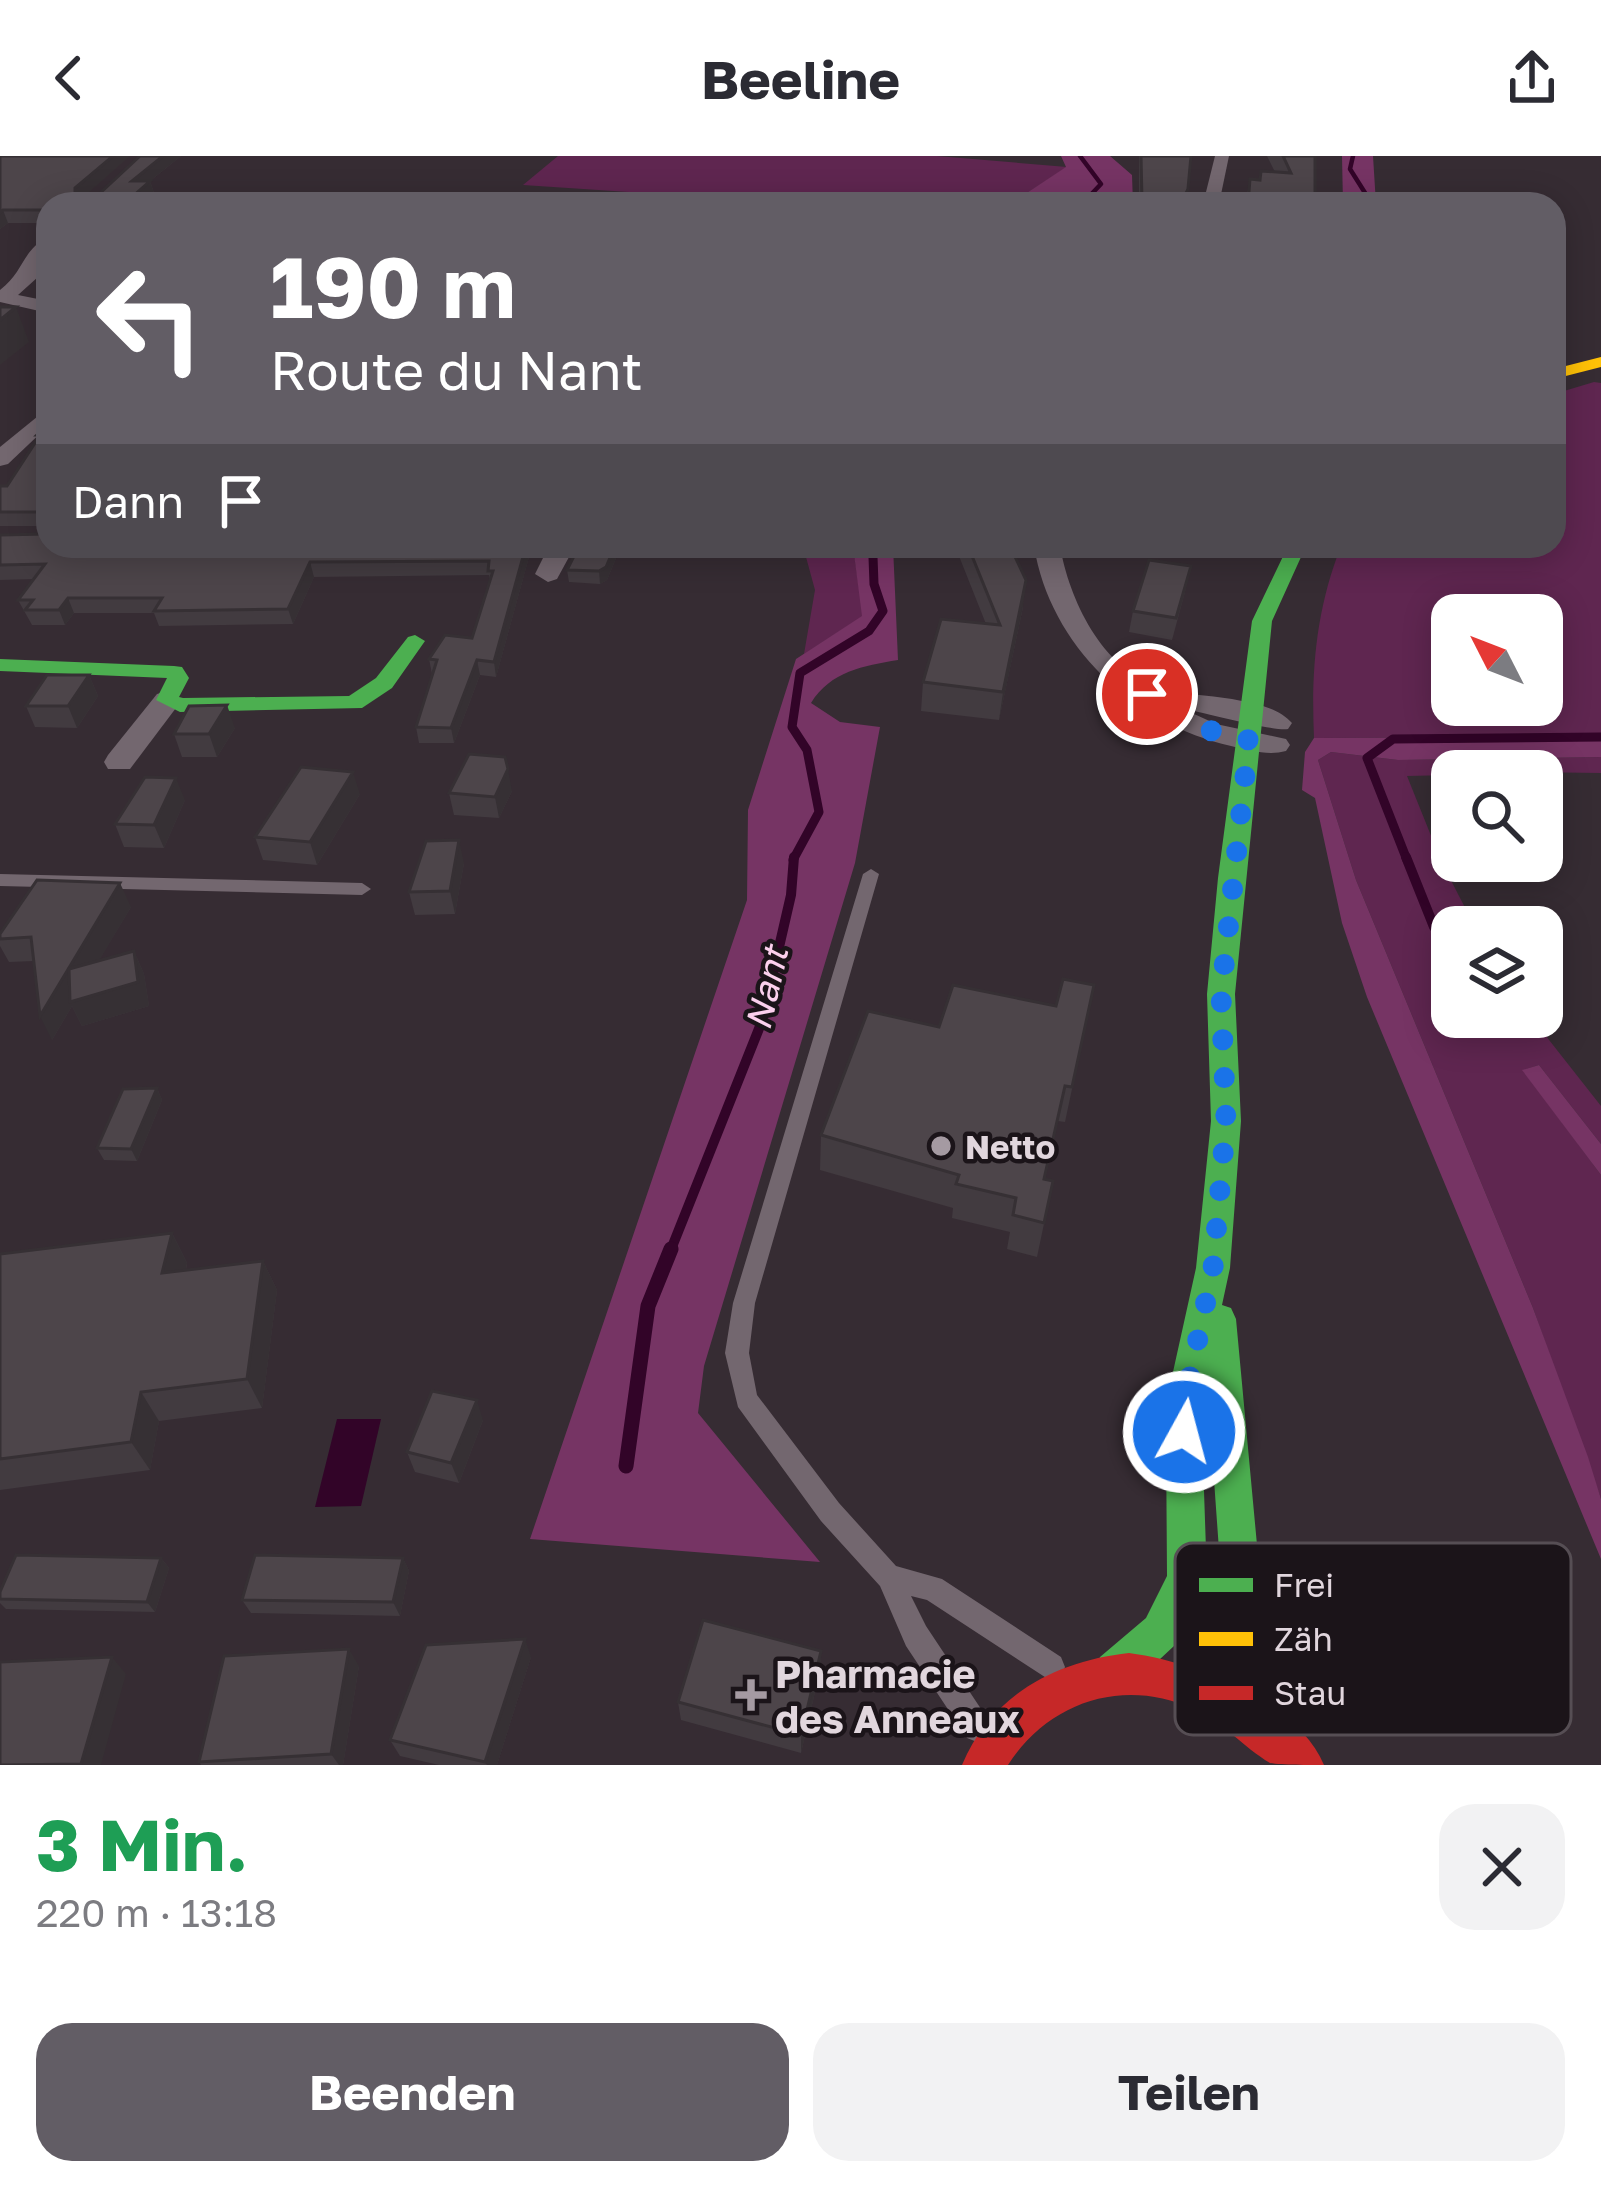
<!DOCTYPE html>
<html lang="de">
<head>
<meta charset="utf-8">
<style>
  :root { --surface:#fff; --page:#f2f2f3; --text:#2b2b33; --muted:#7c7c81; --accent:#625d65 }
  body { margin:0; font-family:"Golos Text",sans-serif; background:var(--page); color:var(--text); height:100vh; display:flex; flex-direction:column; font-size:45px; white-space:nowrap }
  * { box-sizing:border-box; margin:0 }
  p { font-size:39px; color:var(--muted) }
  .icon { flex:none; width:66px; height:66px; fill:none; stroke:currentColor; stroke-width:2; stroke-linecap:round; stroke-linejoin:round }
  .map { position:relative; height:1609px; overflow:hidden }
  .side { display:flex; flex-direction:column; background:var(--surface); flex:1 }
  .side>* { flex:none }
  .guide { position:absolute; left:36px; top:36px; width:1530px; height:366px; border-radius:36px; box-shadow:0 6px 30px #0003; background:#625d65; color:#fff; overflow:hidden }
  .needle { width:78px; rotate:312deg }
  .buttons { position:absolute; left:1431px; top:438px; display:grid; gap:24px }
  .buttons a { display:grid; place-items:center; width:132px; height:132px; border-radius:24px; background:var(--surface); box-shadow:0 6px 30px #0003; font-size:60px }
  .pin { position:absolute; display:grid; place-items:center; width:102px; height:102px; color:#fff; margin:-51px; border:6px solid #fff; border-radius:50%; box-shadow:0 3px 12px #0007 }
  .me { position:absolute; width:132px; margin:-66px; rotate:7deg; stroke-linejoin:round; filter:drop-shadow(0 0 9px #0008) }
  .turn { display:flex; align-items:center; gap:42px; height:252px; padding:0 36px; font-size:54px }
  .turn .icon { width:156px; height:156px; stroke-width:2.5 }
  .turn b { display:block; font-size:84px; line-height:102px }
  .then { display:flex; align-items:center; height:114px; padding:0 36px; background:#0003; gap:24px; font-size:45px }
  .round { display:grid; place-items:center; flex:none; width:126px; height:126px; border-radius:36px; background:var(--page) }
  .overview { display:flex; align-items:center; justify-content:space-between; height:204px; padding:0 36px }
  h1 { font-size:72px; font-weight:700; line-height:90px; color:#1e9e55 }
  .action { display:flex; gap:24px; margin-top:auto; padding:24px 36px }
  .action a { flex:1; height:138px; border-radius:36px; background:var(--accent); color:#fff; font-size:48px; font-weight:700; line-height:138px; text-align:center }
  .action a+a { background:var(--page); color:var(--text) }
  header { display:flex; justify-content:space-between; align-items:center; height:156px; padding:0 36px; background:var(--surface); font-size:54px; font-weight:700 }
  .map>svg:first-child { display:block }
  .green { fill:#5f2650; fill-rule:evenodd }
  .forest { fill:#763464 }
  .water { fill:#320428 }
  .lines { fill:none; stroke-linecap:round; stroke-linejoin:round }
  .stream-far4 { stroke:#320428; stroke-width:4.5 }
  .stream-far3 { stroke:#320428; stroke-width:6 }
  .stream-far2 { stroke:#320428; stroke-width:9 }
  .stream-far1 { stroke:#320428; stroke-width:10 }
  .stream { stroke:#320428; stroke-width:15 }
  .lane { fill:#73676f; fill-rule:evenodd }
  .street { fill:#73676f; fill-rule:evenodd }
  .fast { fill:#4caf50; fill-rule:evenodd }
  .slow { fill:#ffc107; fill-rule:evenodd }
  .jam { fill:#c62828; fill-rule:evenodd }
  .wall { fill:#423b40 }
  .shaded-wall { fill:#363034 }
  .building { fill:#4d454a; stroke:#363034; stroke-width:3 }
  .route { stroke:#1a73e8; stroke-width:21; stroke-dasharray:0 37.8 }
  .poi-dot { fill:#a59aa2; stroke:#1b1419; stroke-width:4.5 }
  .labels { text-anchor:middle; dominant-baseline:central; stroke-width:9; stroke-linejoin:round; paint-order:stroke }
  .poi-label { font-size:33px; font-weight:bold; fill:#e1d6dd; stroke:#1b1419; text-anchor:start }
  .water-label { font-size:36px; font-style:italic; fill:#fbd0ed; stroke:#1b1419 }
  .near-poi-label { font-size:39px; font-weight:bold; fill:#e1d6dd; stroke:#1b1419; text-anchor:start }
  .key { fill:#1b1419; stroke:#564e54; stroke-width:3 }
  .key-label { font-size:33px; fill:#e1d6dd }
</style>
</head>
<body>
<header><svg class="icon" aria-label="back" viewBox="0 0 24 24"><path d="M15 5l-7 7 7 7"/></svg>Beeline<svg class="icon" aria-label="share" viewBox="0 0 24 24"><path d="M12 15V3M7 8l5-5 5 5M5 13v7h14v-7"/></svg></header>
<div class="map">
<svg width="1601" height="1609" viewBox="0 0 1601 1609">
  <rect width="100%" height="100%" fill="#362c33"/>
  <g class="green">
    <path d="M558,0H937L1067,11L1010,48H807L523,29Z"/>
    <path d="M1594,226L1601,227V581L1314,582C1311,514 1316,454 1341,390H1554V238ZM1452,459H1542V549H1452Z"/>
    <path d="M803,390H853L863,460L804,498L815,434Z"/>
    <path d="M1331,596L1398,604L1601,601V617L1452,615V619L1407,620L1442,707L1475,771H1452V861H1531L1601,950V988L1539,909L1523,914L1601,1019V1343L1533,1152L1356,724L1318,604Z"/>
  </g>
  <g class="forest">
    <path d="M1061,0H1110L1132,19L1133,48H1010L1066,11Z"/>
    <path d="M1342,0H1373L1376,48H1343Z"/>
    <path d="M853,390H893L898,504C863,510 831,515 811,547L840,566L880,571L855,707L704,1210L698,1257L820,1406L530,1383L747,744L748,654L796,503L862,460Z"/>
    <path d="M1601,581V601L1398,604L1331,596L1318,604L1356,724L1533,1152L1588,1301L1601,1343V1403L1367,841L1342,767L1315,642L1302,634L1305,596L1314,582Z"/>
    <path d="M1539,909L1601,988V1019L1522,914Z"/>
  </g>
  <path class="water" d="M337,1263H381L361,1350L315,1351Z"/>
  <g class="lines">
    <g class="stream-far4">
      <path d="M1080,0L1101,28L1082,48"/>
      <path d="M1353,0L1350,13L1367,40L1366,48"/>
    </g>
    <g class="stream-far3">
      <path d="M1554,200L1560,202"/>
      <path d="M873,390V404"/>
    </g>
    <g class="stream-far2">
      <path d="M793,704L819,656L807,594L792,571L800,517L869,475L883,455L874,428L873,401"/>
      <path d="M1407,704L1367,602L1393,583L1601,581"/>
    </g>
    <g class="stream-far1">
      <path d="M1406,701L1434,771"/>
      <path d="M670,1096L762,865L791,739L794,701"/>
    </g>
    <path class="stream" d="M626,1310L648,1150L671,1093"/>
    <g class="lane">
      <path d="M871,713L879,718L755,1147L749,1197L757,1239L839,1347L896,1410L942,1423L1061,1501L1065,1511L1061,1521L1051,1525L927,1444L911,1440L926,1470L987,1562L991,1572L987,1582L977,1586L967,1582L906,1490L880,1430L821,1365L738,1251L725,1197L733,1147L863,718Z"/>
      <path d="M0,718L362,727L371,733L362,739L0,730Z"/>
    </g>
    <g class="street">
      <path d="M1215,0H1229L1219,48H1203Z"/>
      <path d="M48,81L38,121L18,139L48,145V157L0,146V134C24,116 22,94 48,81Z"/>
      <path d="M48,252V270L8,308L0,310V291Z"/>
      <path d="M549,390H575L557,423L548,426L535,418Z"/>
      <path d="M1034,390H1060C1069,443 1102,513 1158,531C1181,539 1208,539 1232,543C1253,547 1278,551 1292,567L1288,573C1275,576 1202,556 1181,552L1216,568L1286,583L1290,589L1286,595C1268,600 1249,594 1231,590C1134,568 1050,490 1034,390Z"/>
      <path d="M167,535L182,544L130,613H108L104,606L108,599L157,538Z"/>
    </g>
    <g class="fast">
      <path d="M1288,390H1306L1272,465L1235,838L1241,965L1230,1112L1222,1149L1231,1152L1236,1163L1264,1464L1286,1569L1280,1584L1265,1590L1250,1584L1244,1569L1224,1464L1207,1226L1202,1276L1207,1423L1174,1490L1130,1531L1115,1537L1100,1531L1094,1516L1100,1501L1146,1462L1167,1420L1166,1276L1171,1225L1196,1112L1211,965L1207,838L1218,722L1252,465Z"/>
      <path d="M415,479L425,485L392,532L362,552L180,556L156,544L167,522L0,515V503L174,510L182,511L189,522L179,541L183,542L349,540L376,522L408,481Z"/>
    </g>
    <path class="slow" d="M1601,201V211L1554,223V213Z"/>
    <path class="jam" d="M1129,1497C1192,1505 1298,1545 1324,1609C1309,1609 1282,1609 1270,1607C1243,1591 1223,1566 1194,1553C1124,1521 1049,1545 1008,1609H962C991,1539 1056,1505 1129,1497Z"/>
  </g>
  <g class="wall">
    <path d="M0,0L86,39H98L140,0H181L150,25L154,37L142,48H48V67H8L0,73Z"/>
    <path d="M1139,0H1191L1185,48H1113L1139,45Z"/>
    <path d="M1267,0H1315V45L1329,48H1245L1250,23L1259,24L1261,15L1275,16Z"/>
    <path d="M48,269V390H532L496,521L480,519L454,587H419L416,571L432,518L429,503L472,482L490,425L489,419L314,421L293,468L159,470L154,457H74L65,469H32L18,444L34,423L0,424V379L45,378L46,370H0V330H7L39,284L37,279Z"/>
    <path d="M579,390H621L607,424L600,428L569,426L567,414Z"/>
    <path d="M955,390H1010L1023,451L999,564L921,555L923,526L986,468Z"/>
    <path d="M1186,432L1172,484L1129,476L1133,455Z"/>
    <path d="M89,519L98,540L77,572L35,571L26,550Z"/>
    <path d="M235,572L217,601H182L174,578Z"/>
    <path d="M512,635L499,662L454,659L449,637Z"/>
    <path d="M360,638L317,709L263,704L255,681Z"/>
    <path d="M185,644L164,692L124,691L115,668Z"/>
    <path d="M464,707L455,758L415,759L409,736Z"/>
    <path d="M131,751L99,804L134,795L144,818L149,850L82,870L72,850L52,884L34,805L9,806L0,790V778Z"/>
    <path d="M1094,829L1065,966L1058,965L1045,1023L1053,1025L1037,1101L1007,1093L1010,1076L952,1062L953,1052L820,1014L821,979L939,871L1056,850Z"/>
    <path d="M157,932L162,944L137,1005L104,1004L97,992Z"/>
    <path d="M172,1077L187,1107L186,1114L263,1105L277,1134L262,1252L159,1265L150,1314L0,1334V1098Z"/>
    <path d="M483,1264L459,1327L415,1316L407,1296Z"/>
    <path d="M161,1402L169,1412L155,1456L6,1453L0,1447V1436Z"/>
    <path d="M403,1402L409,1415L400,1460L251,1457L242,1444Z"/>
    <path d="M821,1495L820,1514L801,1597L681,1564L678,1546Z"/>
    <path d="M531,1501L497,1609H439L400,1600L390,1584Z"/>
    <path d="M359,1510L343,1609H201L199,1606Z"/>
  </g>
  <g class="shaded-wall">
    <path d="M113,0H130L79,45L75,39V32Z"/>
    <path d="M163,0H181L150,25L154,37L142,48H124L132,25Z"/>
    <path d="M3,54L8,67L0,73V57Z"/>
    <path d="M16,151L29,186L0,209V164Z"/>
    <path d="M526,390H532L496,521L494,506Z"/>
    <path d="M615,390H621L607,424L600,428L599,415Z"/>
    <path d="M310,406L314,421L293,468L288,453Z"/>
    <path d="M1026,424L1023,451L999,564L1003,536Z"/>
    <path d="M68,442L74,457L65,469L59,454Z"/>
    <path d="M477,504L480,519L454,587L451,572Z"/>
    <path d="M89,519L98,540L77,572L68,550Z"/>
    <path d="M227,549L235,572L217,601L209,578Z"/>
    <path d="M508,613L512,635L499,662L495,641Z"/>
    <path d="M353,616L360,638L317,709L310,686Z"/>
    <path d="M176,622L185,644L164,692L154,669Z"/>
    <path d="M459,684L464,707L455,758L450,735Z"/>
    <path d="M120,727L131,751L75,845L134,795L144,818L149,850L82,870L72,850L52,884L40,860Z"/>
    <path d="M157,932L162,944L137,1005L131,993Z"/>
    <path d="M172,1077L187,1107L179,1147L162,1117Z"/>
    <path d="M263,1105L277,1134L262,1252L247,1223Z"/>
    <path d="M141,1236L159,1265L150,1314L131,1286Z"/>
    <path d="M477,1244L483,1264L459,1327L451,1307Z"/>
    <path d="M161,1402L169,1412L155,1456L147,1446Z"/>
    <path d="M403,1402L409,1415L400,1460L393,1446Z"/>
    <path d="M525,1483L531,1501L497,1609H487L485,1606Z"/>
    <path d="M349,1493L359,1510L343,1609H339L331,1598Z"/>
    <path d="M821,1495L820,1514L801,1597V1579Z"/>
    <path d="M112,1501L126,1518L101,1609H82L81,1608Z"/>
  </g>
  <g class="building">
    <path d="M0,0H113L75,32V39H98L140,0H163L132,25H150L124,48H48V54H3L0,57Z"/>
    <path d="M1141,0H1191L1188,33L1181,48H1113L1117,43L1142,45Z"/>
    <path d="M1283,0H1315V45L1329,46V48H1248L1250,23L1260,24L1261,15L1291,17Z"/>
    <path d="M781,42L816,44L814,48H777Z"/>
    <path d="M0,151H16L0,164Z"/>
    <path d="M48,269V279H37Z"/>
    <path d="M37,284H48V318L41,330H48V390H526L494,506L477,504L451,572L416,571L437,504L429,503L445,479L472,482L493,415H488L489,405L310,406L288,453L154,455L162,442H68L59,454H25L33,444H18L45,408L0,409V379L45,378L47,361L42,356H0V330H7Z"/>
    <path d="M579,390H615L606,411L599,415L567,414Z"/>
    <path d="M968,390H1010L1026,424L1003,536L923,526L941,463L1000,469Z"/>
    <path d="M1149,404L1191,410L1176,462L1133,455Z"/>
    <path d="M47,519H89L68,550H26Z"/>
    <path d="M227,549L209,578H174L189,550Z"/>
    <path d="M469,598L505,601L508,613L495,641L449,637Z"/>
    <path d="M301,611L353,616L310,686L255,681Z"/>
    <path d="M145,621L176,622L154,669L115,668Z"/>
    <path d="M459,684L450,735L409,736L426,685Z"/>
    <path d="M37,724L120,727L40,860L31,781L0,783V778Z"/>
    <path d="M134,795L138,826L70,846L69,813Z"/>
    <path d="M1063,823L1094,829L1072,931L1065,930L1044,1023L1053,1025L1044,1067L1013,1059L1016,1042L956,1028L959,1019L821,979L868,855L939,871L953,829L1056,850Z"/>
    <path d="M157,932L131,993L97,992L123,933Z"/>
    <path d="M172,1077L162,1117L263,1105L247,1223L141,1236L131,1286L0,1303V1098Z"/>
    <path d="M432,1235L477,1244L451,1307L407,1296Z"/>
    <path d="M16,1399L161,1402L147,1446L0,1443V1436Z"/>
    <path d="M255,1399L403,1402L393,1446L242,1444Z"/>
    <path d="M703,1464L821,1495L801,1579L678,1546Z"/>
    <path d="M525,1483L485,1606L390,1584L426,1489Z"/>
    <path d="M349,1493L331,1598L199,1606L224,1500Z"/>
    <path d="M112,1501L81,1608L0,1609V1506Z"/>
  </g>
  <g class="lines">
    <path class="route" d="M1147,538C1168,569 1215,575 1249,584L1221,838L1226,965L1213,1112L1189,1225L1184,1276"/>
  </g>
  <g class="poi-dot">
    <circle cx="941" cy="990" r="12"/>
    <path d="M745 1521h12v12h12v12h-12v12h-12v-12h-12v-12h12z"/>
  </g>
  <g class="labels">
    <g class="poi-label">
      <text x="965" y="990">Netto</text>
    </g>
    <g class="water-label">
      <text transform="translate(766 832) rotate(-77)">Nant</text>
    </g>
    <g class="near-poi-label">
      <text x="775" y="1517">Pharmacie<tspan x="775" dy="45">des Anneaux</tspan></text>
    </g>
  </g>
  <rect x="1175" y="1387" width="396" height="192" rx="18" class="key"/>
  <rect x="1199" y="1422" width="54" height="14" fill="#4caf50"/>
  <rect x="1199" y="1476" width="54" height="14" fill="#ffc107"/>
  <rect x="1199" y="1530" width="54" height="14" fill="#c62828"/>
  <g class="key-label">
    <text x="1274" y="1441">Frei</text>
    <text x="1274" y="1495">Zäh</text>
    <text x="1274" y="1549">Stau</text>
  </g>
</svg>
<div class="buttons">
<a><svg class="needle" viewBox="-14 -14 28 28"><path d="M0-13l5 13h-10z" fill="#e53935"/><path d="M0 13l5-13h-10z" fill="#7c7c81"/></svg></a>
<a><svg class="icon" aria-label="search" viewBox="0 0 24 24"><circle cx="10" cy="10" r="6"/><path d="M15 15l6 6"/></svg></a>
<a><svg class="icon" aria-label="layers" viewBox="0 0 24 24"><path d="M12 4l9 5-9 5-9-5zM3 14l9 5 9-5"/></svg></a>
</div>
<div class="pin" style="left:1147px;top:538px;background:#d93025"><svg class="icon" aria-label="arrive" viewBox="0 0 24 24"><path d="M6 21V4h12l-3 4 3 4H6"/></svg></div>
<svg class="me" style="left:1184px;top:1276px" viewBox="-20 -20 40 40"><circle r="17" fill="#1a73e8" stroke="#fff" stroke-width="3"/><path d="M0-11L8 9 0 5-8 9z" fill="#fff"/></svg>
<div class="guide">
<div class="turn"><svg class="icon" aria-label="left" viewBox="0 0 24 24"><path d="M17 20v-9H6M10 6l-5 5 5 5"/></svg><div><b>190 m</b>Route du Nant</div></div>
<div class="then">Dann<svg class="icon" aria-label="arrive" viewBox="0 0 24 24"><path d="M6 21V4h12l-3 4 3 4H6"/></svg></div>
</div>
</div>
<section class="side">
<div class="overview"><div><h1>3 Min.</h1><p>220 m · 13:18</p></div><a class="round"><svg class="icon" aria-label="close" viewBox="0 0 24 24"><path d="M6 6l12 12M18 6L6 18"/></svg></a></div>
<div class="action"><a>Beenden</a><a>Teilen</a></div>
</section>
</body>
</html>
